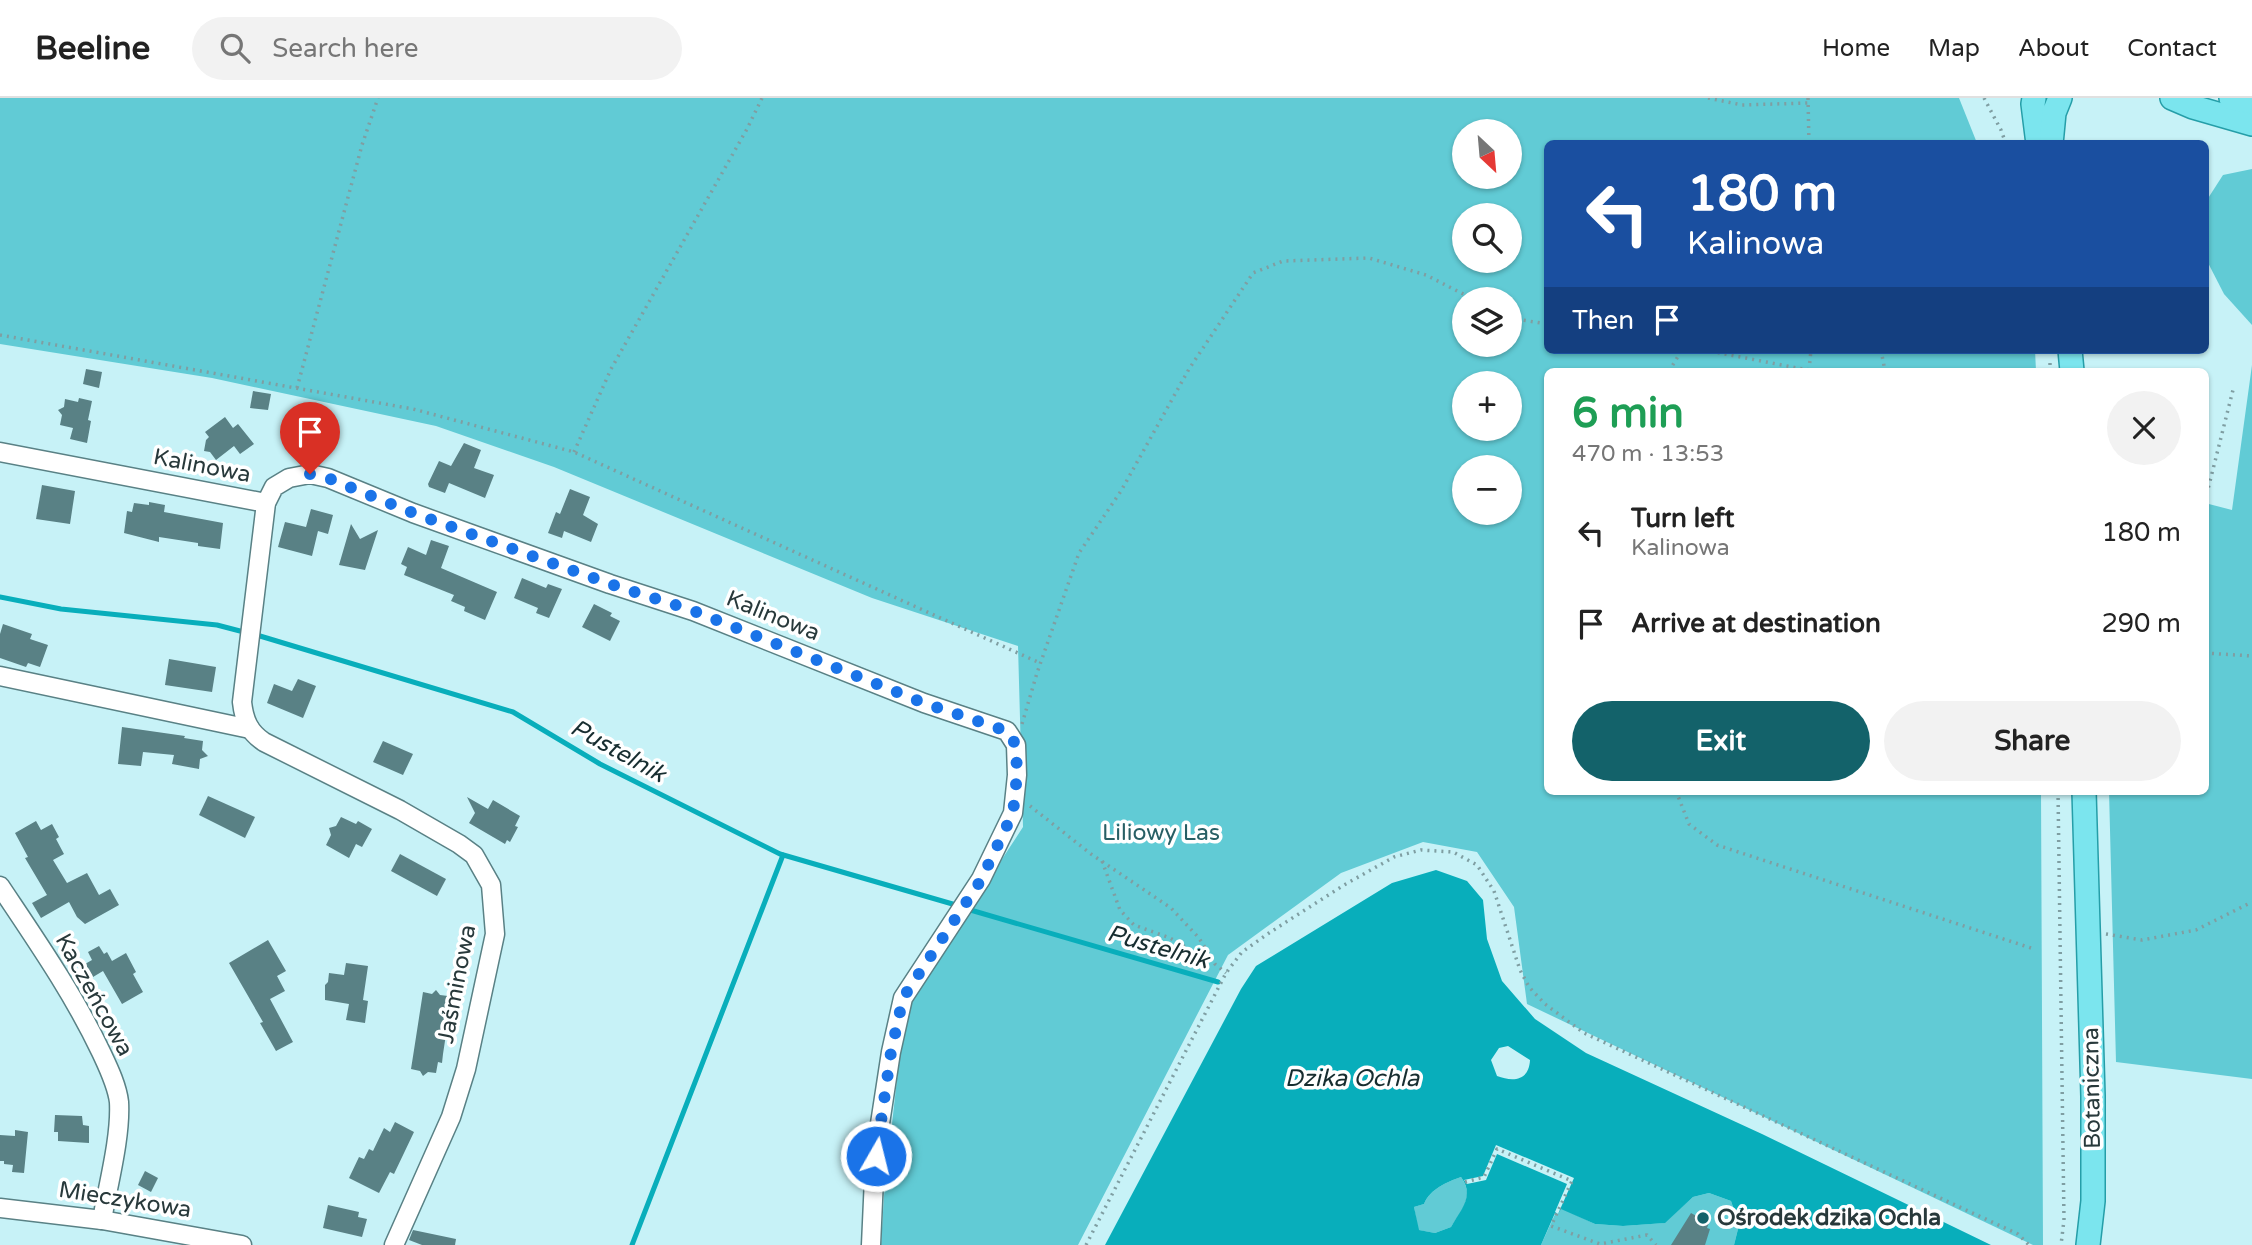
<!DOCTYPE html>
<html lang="en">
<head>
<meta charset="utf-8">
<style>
  :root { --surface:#fff; --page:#f2f2f2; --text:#222; --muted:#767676; --line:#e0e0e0; --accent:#13626a }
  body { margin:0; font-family:"Varela Round",sans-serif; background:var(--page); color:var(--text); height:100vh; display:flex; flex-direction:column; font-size:26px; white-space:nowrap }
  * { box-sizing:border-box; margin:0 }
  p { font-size:23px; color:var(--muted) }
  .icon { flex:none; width:38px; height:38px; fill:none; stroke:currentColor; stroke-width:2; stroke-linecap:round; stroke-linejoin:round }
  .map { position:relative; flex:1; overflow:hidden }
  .sheet { position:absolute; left:1544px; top:270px; width:665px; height:427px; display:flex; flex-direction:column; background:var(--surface); border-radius:10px; box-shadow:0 2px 5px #0004 }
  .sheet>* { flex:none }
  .banner { position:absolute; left:1544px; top:42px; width:665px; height:214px; border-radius:10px; box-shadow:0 2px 5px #0004; background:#1a4fa0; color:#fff; overflow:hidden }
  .needle { width:46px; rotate:154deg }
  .fabs { position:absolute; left:1452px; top:21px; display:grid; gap:14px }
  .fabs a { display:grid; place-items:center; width:70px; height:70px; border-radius:50%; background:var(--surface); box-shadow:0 2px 5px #0004; font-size:35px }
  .pin { position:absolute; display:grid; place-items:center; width:60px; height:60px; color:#fff; margin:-72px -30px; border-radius:50% 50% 50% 0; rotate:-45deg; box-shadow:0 0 7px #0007 }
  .pin .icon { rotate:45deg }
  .me { position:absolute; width:77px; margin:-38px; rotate:8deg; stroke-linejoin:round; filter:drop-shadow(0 0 5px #0008) }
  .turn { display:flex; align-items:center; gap:24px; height:147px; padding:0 28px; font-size:32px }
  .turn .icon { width:91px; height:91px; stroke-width:2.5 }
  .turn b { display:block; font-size:49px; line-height:60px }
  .then { display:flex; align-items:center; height:66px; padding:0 28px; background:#0003; gap:14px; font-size:26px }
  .round { display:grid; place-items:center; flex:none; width:74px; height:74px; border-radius:37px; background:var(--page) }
  .head { display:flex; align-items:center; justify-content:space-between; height:119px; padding:0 28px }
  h1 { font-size:42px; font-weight:800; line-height:52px; color:#1e9e55 }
  .action { display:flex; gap:14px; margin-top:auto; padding:14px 28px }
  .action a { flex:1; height:80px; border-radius:42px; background:var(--accent); color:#fff; font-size:28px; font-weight:800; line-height:80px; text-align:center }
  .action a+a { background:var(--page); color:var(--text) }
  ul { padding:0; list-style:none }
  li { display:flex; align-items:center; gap:21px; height:91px; padding:0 28px }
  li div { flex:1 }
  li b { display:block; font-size:26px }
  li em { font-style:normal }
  header { display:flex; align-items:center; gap:42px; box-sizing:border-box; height:98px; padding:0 35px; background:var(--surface); border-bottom:2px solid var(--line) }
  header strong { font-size:33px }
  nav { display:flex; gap:38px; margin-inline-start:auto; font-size:24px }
  .search { width:490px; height:63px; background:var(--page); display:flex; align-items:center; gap:18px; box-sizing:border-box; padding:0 24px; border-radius:38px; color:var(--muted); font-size:26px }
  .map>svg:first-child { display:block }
  .green { fill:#61cbd5; fill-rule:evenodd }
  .water { fill:#08aebb; fill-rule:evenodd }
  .pier { fill:#c7f2f7 }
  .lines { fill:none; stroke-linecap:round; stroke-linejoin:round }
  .stream { stroke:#08aebb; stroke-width:5 }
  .building { fill:#598185 }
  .minor-casing { stroke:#598185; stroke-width:21 }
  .major-casing { stroke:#259ea8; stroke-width:26 }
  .path { stroke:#7f9ea2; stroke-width:3.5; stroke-dasharray:2 5; stroke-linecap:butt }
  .minor { stroke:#fff; stroke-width:18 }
  .major { stroke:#7be5ee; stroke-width:23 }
  .route { stroke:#1a73e8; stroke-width:12; stroke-dasharray:0 21.6 }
  .poi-dot { fill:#13626a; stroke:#fff; stroke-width:2.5 }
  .labels { text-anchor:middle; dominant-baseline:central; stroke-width:7; stroke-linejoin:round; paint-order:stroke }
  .street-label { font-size:23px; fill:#28393b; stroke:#fff }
  .park-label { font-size:23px; fill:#285f65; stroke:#fff }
  .poi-label { font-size:23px; font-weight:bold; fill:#28393b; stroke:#fff; text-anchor:start }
  .water-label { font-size:24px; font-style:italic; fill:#172d30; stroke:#fff }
</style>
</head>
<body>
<header>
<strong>Beeline</strong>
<div class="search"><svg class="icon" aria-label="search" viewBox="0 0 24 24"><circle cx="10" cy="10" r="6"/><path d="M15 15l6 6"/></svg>Search here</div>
<nav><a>Home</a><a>Map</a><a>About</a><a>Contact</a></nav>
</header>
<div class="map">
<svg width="2252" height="1147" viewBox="0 0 2252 1147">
  <rect width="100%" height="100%" fill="#c7f2f7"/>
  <g class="green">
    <path d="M0,0H1959L1977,45L1547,46V252H2035L2036,273H1547V693H2041L2043,1147H2033L1527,906L1514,809L1477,754L1423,744L1341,775L1228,857L1078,1147H881L884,1098L905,909L1023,729L1018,548L872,500L554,369L436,328L212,280L0,246ZM1465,33H1510V79H1465ZM1465,117H1510V163H1465ZM1465,201H1510V247H1465ZM1465,285H1510V331H1465ZM1465,369H1510V415H1465Z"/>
    <path d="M2252,71V227L2224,196L2205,159V105L2223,77Z"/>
    <path d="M2252,267V981L2116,964L2109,693H2205V405L2232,412Z"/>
    <path d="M1461,1079C1475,1099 1462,1111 1451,1129L1435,1135L1418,1132L1414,1109L1424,1106C1430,1091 1447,1084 1461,1079Z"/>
    <path d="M1709,1095L1731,1103L1739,1127L1734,1147H1541L1556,1114L1561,1110L1595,1126L1623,1128L1664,1125L1693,1099Z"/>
  </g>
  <path class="water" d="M1436,772L1467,783L1483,802L1487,841L1502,883L1535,921L1586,955L1762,1036L1991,1147H1734L1739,1127L1731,1103L1709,1095L1693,1099L1665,1125L1623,1128L1595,1126L1561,1111L1558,1116L1555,1115L1541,1147H1105L1241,891L1256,868L1392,785ZM1508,948L1530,962C1529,983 1513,984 1497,978L1491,962L1499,950ZM1461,1079C1475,1098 1461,1111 1451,1129L1435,1135L1419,1132L1414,1109L1424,1106C1430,1091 1447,1084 1461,1079Z"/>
  <path class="pier" d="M1496,1047L1574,1080L1558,1116L1555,1114L1567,1086L1497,1056L1486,1082L1467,1086L1464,1082L1483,1078Z"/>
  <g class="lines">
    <g class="stream">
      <path d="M0,499L61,511L217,527L240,533"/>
      <path d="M260,538L513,614L600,666L780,756L956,807"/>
      <path d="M967,811L1218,884"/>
      <path d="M632,1147L783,757"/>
    </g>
  </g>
  <g class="building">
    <path d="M86,271L102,274L99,290L83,286Z"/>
    <path d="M253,293L271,296L268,312L250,310Z"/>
    <path d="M79,300L92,303L88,322L91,323L87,345L70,341L73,330L60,327L62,317L58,312L64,309L65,301L78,304Z"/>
    <path d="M225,319L233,330L238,326L254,346L240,356L234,348L216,362L210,354L204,353L206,342L209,339L205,334Z"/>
    <path d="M464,345L481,352L474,370L494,377L485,400L449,385L445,395L429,389L428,386L439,363L451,368Z"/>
    <path d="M42,387L75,393L70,426L36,421Z"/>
    <path d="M570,391L590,399L583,417L598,426L591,444L564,433L562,440L548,435L556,414L560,416Z"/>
    <path d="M149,404L165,407L164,414L223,425L220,451L198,448V445L159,439V444L124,435L127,413L132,414L134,405L149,407Z"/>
    <path d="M311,411L333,417L328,436L318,433L312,458L278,449L285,424L306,429Z"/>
    <path d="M351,426L360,441L378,432L365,472L339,467Z"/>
    <path d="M431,442L449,448L441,470L497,494L485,522L464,513L465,509L451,503L454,497L404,477L407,469L401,466L408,449L426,457Z"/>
    <path d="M522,480L546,490L548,486L562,491L549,520L536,515L538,510L514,500Z"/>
    <path d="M594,506L612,515L610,518L620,523L610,543L582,529Z"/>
    <path d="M3,526L32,536L30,541L48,547L40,569L28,565L26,569L0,560V536Z"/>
    <path d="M169,561L216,569L212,594L165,587Z"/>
    <path d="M298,581L316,588L303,620L267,605L274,586L292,593Z"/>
    <path d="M122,629L185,638L184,640L203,643L202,652L208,658L200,661L199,671L172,666L174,657L143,654L141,668L118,666Z"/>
    <path d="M383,643L413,656L403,677L373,664Z"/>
    <path d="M208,698L255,719L245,740L199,717Z"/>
    <path d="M467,699L488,711L493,702L520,718L515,728L518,729L510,744L507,742L505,746L469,725L475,715Z"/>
    <path d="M341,719L356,726L358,723L372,731L362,749L356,746L349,760L326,747L331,737L329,730L336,728Z"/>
    <path d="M36,723L41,732L52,726L59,739L56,741L64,756L53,762L67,785L87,775L99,797L110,791L119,807L85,826L77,819L69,804L41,820L32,805L47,797L25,760L28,759L15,735Z"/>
    <path d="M400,756L446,781L437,798L391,773Z"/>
    <path d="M268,842L286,873L277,878L285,893L270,901L293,944L276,953L260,925L263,924L229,865Z"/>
    <path d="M99,848L104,856L107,854L112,863L126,855L136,874L133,876L143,894L122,906L103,873L93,879L85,866L92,862L88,854Z"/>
    <path d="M346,865L368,868L363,902L368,903L365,925L346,922L349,906L325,902V887L328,884L329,875L344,877Z"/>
    <path d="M436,892L440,897L448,898L447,909L450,910L443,956L442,965L438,964L436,975L428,974L423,978L420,973L411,971L414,952L423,894L432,896Z"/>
    <path d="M55,1017L82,1018L83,1027L89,1028V1045L58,1043V1034H54Z"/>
    <path d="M395,1024L414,1034L394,1076L390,1074L379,1095L349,1080L359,1059L364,1061L369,1051L373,1053L384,1030L390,1034Z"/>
    <path d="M15,1032L28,1034L24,1075L12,1074L13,1067L4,1066V1063H0V1037L15,1038Z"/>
    <path d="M145,1073L158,1080L151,1094L138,1087Z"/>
    <path d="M328,1107L359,1114L358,1119L367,1121L362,1139L323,1130Z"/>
    <path d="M1691,1115L1709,1125L1707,1130L1710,1131L1705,1147H1671Z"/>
    <path d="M413,1132L456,1141L455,1147H422L409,1142Z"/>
  </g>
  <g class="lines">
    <defs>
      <g id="minor">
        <path d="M0,354L266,405"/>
        <path d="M0,578L250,631"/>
        <path d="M0,788C36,842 73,895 101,954C108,969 117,987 119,1004C121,1039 108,1087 102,1122"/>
        <path d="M0,1110L102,1122L242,1147"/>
        <path d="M394,1147L451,1019L466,971L495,836L491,787L474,757L459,746L400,712L264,644C249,634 244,622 242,604L266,405L274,389L289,380L310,376L328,380L413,415L610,486L693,513L924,605L1007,633L1016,647L1017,677L1013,715L981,781L903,900L891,954L875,1058L871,1147"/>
      </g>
      <g id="major">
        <path d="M2034,0L2033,6L2038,46"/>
        <path d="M2172,0L2193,9L2252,26"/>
        <path d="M2231,0L2252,4"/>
        <path d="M2051,46L2054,15L2060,0"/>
        <path d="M2070,252L2072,273"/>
        <path d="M2084,693L2093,998V1103L2088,1147"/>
      </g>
    </defs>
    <use href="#minor" class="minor-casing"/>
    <use href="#major" class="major-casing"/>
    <g class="path">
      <path d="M1708,0L1742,7L1808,5"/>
      <path d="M1808,0L1809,46"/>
      <path d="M1984,0L2001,32L2006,46"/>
      <path d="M1510,220L1547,226"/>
      <path d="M0,237L413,311L574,354L1040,565"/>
      <path d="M1704,252L1813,273"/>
      <path d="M1881,252L1885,273"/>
      <path d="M2050,265V273"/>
      <path d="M1809,272L1811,252"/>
      <path d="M1669,273L1682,252"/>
      <path d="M297,290L362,47L378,0"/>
      <path d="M574,354L611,271L747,31L762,0"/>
      <path d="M2205,403L2233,292"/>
      <path d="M2205,555L2252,558"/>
      <path d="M1022,626L1037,575L1079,455L1121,393L1189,271L1253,175L1283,163L1369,160L1426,177L1473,201"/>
      <path d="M1676,693L1689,726L1717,747L2031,850"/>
      <path d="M2058,693L2064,1122L2061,1147"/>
      <path d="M1030,708L1091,756L1171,810L1199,840L1215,866L1226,875"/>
      <path d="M1102,763L1120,812L1134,827L1170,840L1213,865"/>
      <path d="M2106,836L2142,842L2196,832L2252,804"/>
      <path d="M1465,1084L1484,1079L1497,1051L1572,1083L1551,1128L1600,1146L1647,1137L1656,1147"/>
      <path d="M1086,1147L1226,875L1242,854L1269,835L1344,787L1394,759L1421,752L1453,754L1477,767L1494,793L1520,872L1529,889L1545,906L1584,935L2018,1136L2029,1147"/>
    </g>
    <use href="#minor" class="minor"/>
    <use href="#major" class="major"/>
  </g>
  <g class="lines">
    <path class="route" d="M310,376L328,380L413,415L610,486L694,513L924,605L1007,633L1016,647L1017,677L1013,715L981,782L903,900L891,954L876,1058"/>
  </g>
  <circle class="poi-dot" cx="1703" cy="1120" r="7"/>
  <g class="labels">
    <g class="street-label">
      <text transform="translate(202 368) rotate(11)">Kalinowa</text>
      <text transform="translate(773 518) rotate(22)">Kalinowa</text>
      <text transform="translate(457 886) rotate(-79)">Jaśminowa</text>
      <text transform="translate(94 897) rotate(61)">Kaczeńcowa</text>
      <text transform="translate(2092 990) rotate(-91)">Botaniczna</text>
      <text transform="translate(125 1102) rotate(9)">Mieczykowa</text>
    </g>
    <g class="park-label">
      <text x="1161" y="735">Liliowy Las</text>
    </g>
    <g class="poi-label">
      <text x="1717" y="1120">Ośrodek dzika Ochla</text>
    </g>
    <g class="water-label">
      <text transform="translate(618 653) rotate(29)">Pustelnik</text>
      <text transform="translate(1158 849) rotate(16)">Pustelnik</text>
      <text x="1352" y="980">Dzika Ochla</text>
    </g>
  </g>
</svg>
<div class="fabs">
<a><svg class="needle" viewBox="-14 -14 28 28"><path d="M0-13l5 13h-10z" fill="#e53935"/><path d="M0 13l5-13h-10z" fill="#767676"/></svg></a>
<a><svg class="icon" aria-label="search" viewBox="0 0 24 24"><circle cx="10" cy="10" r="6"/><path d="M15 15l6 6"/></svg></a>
<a><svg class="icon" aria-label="layers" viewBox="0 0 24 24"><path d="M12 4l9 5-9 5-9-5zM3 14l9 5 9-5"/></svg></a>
<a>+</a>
<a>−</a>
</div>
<div class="pin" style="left:310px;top:376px;background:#d93025"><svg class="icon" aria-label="arrive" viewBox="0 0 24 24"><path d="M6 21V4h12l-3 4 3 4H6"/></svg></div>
<svg class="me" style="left:876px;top:1058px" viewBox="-20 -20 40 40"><circle r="17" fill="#1a73e8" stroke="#fff" stroke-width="3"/><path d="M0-11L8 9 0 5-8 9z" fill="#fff"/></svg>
<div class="banner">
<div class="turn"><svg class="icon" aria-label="left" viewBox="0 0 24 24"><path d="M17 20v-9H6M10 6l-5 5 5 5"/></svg><div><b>180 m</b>Kalinowa</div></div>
<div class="then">Then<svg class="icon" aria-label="arrive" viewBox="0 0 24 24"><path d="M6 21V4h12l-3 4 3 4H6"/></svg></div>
</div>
<section class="sheet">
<div class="head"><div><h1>6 min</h1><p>470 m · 13:53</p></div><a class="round"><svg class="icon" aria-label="close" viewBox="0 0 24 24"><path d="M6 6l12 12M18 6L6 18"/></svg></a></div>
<ul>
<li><svg class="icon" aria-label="left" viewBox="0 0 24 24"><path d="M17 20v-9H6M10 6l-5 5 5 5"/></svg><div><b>Turn left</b><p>Kalinowa</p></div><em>180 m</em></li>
<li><svg class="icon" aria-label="arrive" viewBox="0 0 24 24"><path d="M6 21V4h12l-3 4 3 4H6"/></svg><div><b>Arrive at destination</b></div><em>290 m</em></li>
</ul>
<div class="action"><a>Exit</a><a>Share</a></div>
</section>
</div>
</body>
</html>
